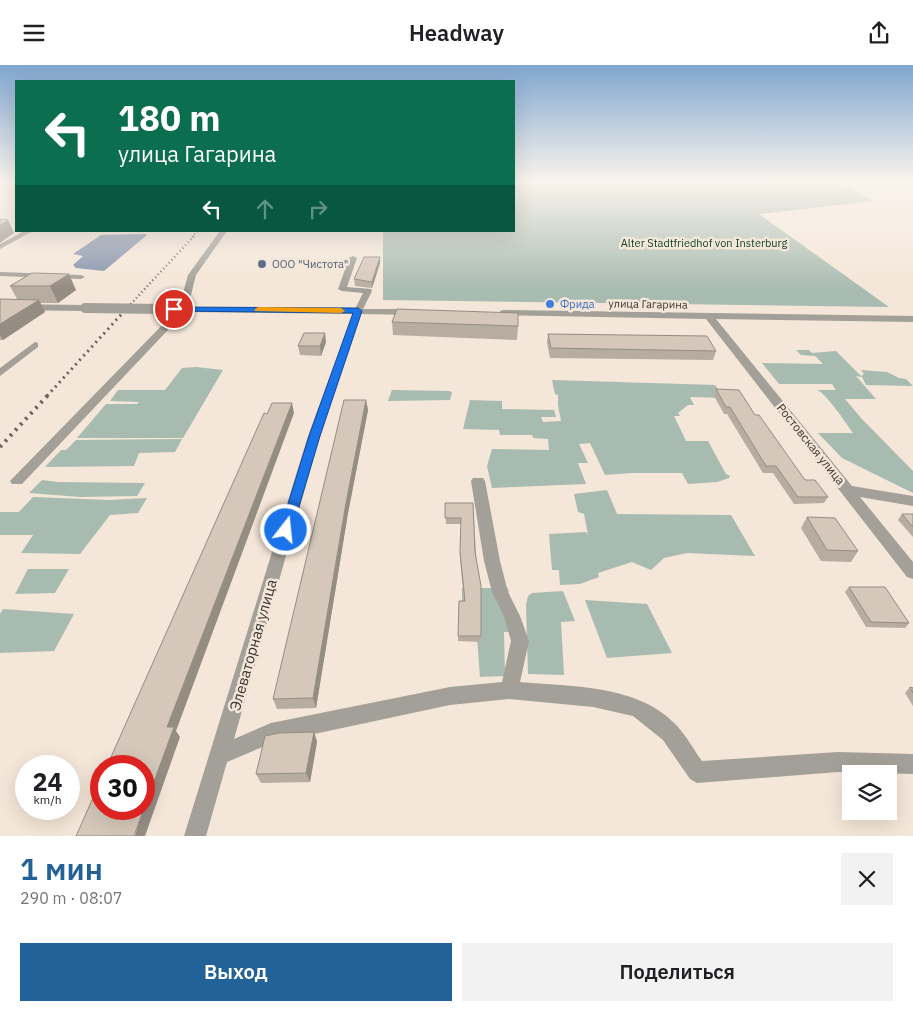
<!DOCTYPE html>
<html lang="ru">
<head>
<meta charset="utf-8">
<style>
  :root { --surface:#fff; --page:#f2f2f2; --text:#202124; --muted:#757577; --accent:#236299 }
  body { margin:0; font-family:"IBM Plex Sans",sans-serif; background:var(--page); color:var(--text); height:100vh; display:flex; flex-direction:column; font-size:19px; white-space:nowrap }
  * { box-sizing:border-box; margin:0 }
  p { font-size:16px; color:var(--muted) }
  .icon { flex:none; width:28px; height:28px; fill:none; stroke:currentColor; stroke-width:2; stroke-linecap:round; stroke-linejoin:round }
  .map { position:relative; height:771px; overflow:hidden }
  .panel { display:flex; flex-direction:column; background:var(--surface); flex:1 }
  .panel>* { flex:none }
  .guide { position:absolute; left:15px; top:15px; width:500px; height:152px; border-radius:0px; box-shadow:0 5px 20px #0002; background:#0b6e4f; color:#fff; overflow:hidden }
  .buttons { position:absolute; left:842px; top:700px; display:grid; gap:10px }
  .buttons a { display:grid; place-items:center; width:55px; height:55px; border-radius:0px; background:var(--surface); box-shadow:0 5px 20px #0002; font-size:25px }
  .speed { position:absolute; left:15px; top:690px; display:flex; gap:10px; font-size:25px; font-weight:700; text-align:center }
  .speed>* { display:grid; place-content:center; width:65px; height:65px; border-radius:50%; background:var(--surface); box-shadow:0 5px 20px #0002; line-height:1 }
  .speed small { font-size:12px; font-weight:400 }
  .speed .limit { border:8px solid #d22; background:#fff; color:#111 }
  .pin { position:absolute; display:grid; place-items:center; width:42px; height:42px; color:#fff; margin:-21px; border:2px solid #fff; border-radius:50%; box-shadow:0 1px 5px #0007 }
  .me { position:absolute; width:55px; margin:-28px; rotate:16deg; stroke-linejoin:round; filter:drop-shadow(0 0 4px #0008) }
  .turn { display:flex; align-items:center; gap:18px; height:105px; padding:0 20px; font-size:22px }
  .turn .icon { width:65px; height:65px; stroke-width:2.5 }
  .turn b { display:block; font-size:35px; line-height:42px }
  .lanes { display:flex; align-items:center; height:48px; padding:0 20px; background:#0003; justify-content:center; gap:25px; direction:ltr }
  .lanes .off { opacity:.35 }
  .round { display:grid; place-items:center; flex:none; width:52px; height:52px; border-radius:0px; background:var(--page) }
  .overview { display:flex; align-items:center; justify-content:space-between; height:85px; padding:0 20px }
  h1 { font-size:30px; font-weight:600; line-height:38px; color:var(--accent) }
  .button { display:flex; gap:10px; margin-top:auto; padding:10px 20px }
  .button a { flex:1; height:58px; border-radius:0px; background:var(--accent); color:#fff; font-size:20px; font-weight:600; line-height:58px; text-align:center }
  .button a+a { background:var(--page); color:var(--text) }
  header { display:flex; justify-content:space-between; align-items:center; height:65px; padding:0 20px; background:var(--surface); font-size:22px; font-weight:600 }
  .map>svg:first-child { display:block }
  .green { fill:#a8bbb0 }
  .water { fill:#8390a9 }
  .lines { fill:none; stroke-linecap:round; stroke-linejoin:round }
  .minor { fill:#a2a098; fill-rule:evenodd }
  .rail-far3 { stroke:#6c645d; stroke-width:2; stroke-dasharray:1 2.5; stroke-linecap:butt }
  .rail-far2 { stroke:#6c645d; stroke-width:2.5; stroke-dasharray:1 3; stroke-linecap:butt }
  .rail-far1 { stroke:#6c645d; stroke-width:3; stroke-dasharray:2 4; stroke-linecap:butt }
  .rail { stroke:#6c645d; stroke-width:4; stroke-dasharray:2.5 5; stroke-linecap:butt }
  .minor-bridge { stroke:#a2a098; stroke-width:10 }
  .wall { fill:#b7aca0 }
  .shaded-wall { fill:#958c82 }
  .building { fill:#d5c8ba; stroke:#958c82 }
  .route { fill:#1a73e8; stroke:#114b97 }
  .slow { fill:#f59e0b }
  .service-dot { fill:#5c6f8a; stroke:#f4e6d8; stroke-width:2 }
  .shop-dot { fill:#3f7fe0; stroke:#f4e6d8; stroke-width:2 }
  .labels { text-anchor:middle; dominant-baseline:central; stroke-width:5; stroke-linejoin:round; paint-order:stroke }
  .far-park-label { font-size:11px; fill:#0f452d; stroke:#f4e6d8 }
  .far-service-label { font-size:11px; fill:#4e5e75; stroke:#f4e6d8; text-anchor:start }
  .far-shop-label { font-size:11px; fill:#366cbe; stroke:#f4e6d8; text-anchor:start }
  .far-street-label { font-size:11px; fill:#3c3631; stroke:#f4e6d8 }
  .street-label { font-size:12px; fill:#3c3631; stroke:#f4e6d8 }
  .near-street-label { font-size:15px; fill:#3c3631; stroke:#f4e6d8 }
</style>
</head>
<body>
<header><svg class="icon" aria-label="menu" viewBox="0 0 24 24"><path d="M4 6h16M4 12h16M4 18h16"/></svg>Headway<svg class="icon" aria-label="share" viewBox="0 0 24 24"><path d="M12 15V3M7 8l5-5 5 5M5 13v7h14v-7"/></svg></header>
<div class="map">
<svg width="913" height="771" viewBox="0 0 913 771">
  <rect width="100%" height="100%" fill="#f4e6d8"/>
  <g class="green">
    <path d="M514,116H836L874,136L759,149L889,242L383,235V166H514Z"/>
    <path d="M796,285H809L812,288L836,286L861,311L864,309L861,305L887,307L899,313L906,314L913,321L866,320L862,312L856,311L876,334H845L861,353L913,406V428L842,393L818,368H853C846,358 826,328 817,325H836L832,319H779L762,298L823,299L815,291L801,290Z"/>
    <path d="M196,302L223,305L183,373H77L106,339H137L139,337L110,336L118,325H165L182,303Z"/>
    <path d="M552,315L715,320L725,333L690,332L694,340H688L678,348L680,351H674L686,376H708L726,409L730,411L729,413L717,417L688,419L682,408H631L605,410L590,378L579,379L588,398H578L586,419L492,423L487,401L492,384L549,385L548,374L533,373L532,370H500L499,365L463,364L470,335L502,336V344L554,345L556,352H541L543,357L561,356L558,340V330L555,329Z"/>
    <path d="M392,325L449,326L452,327L450,335L388,336Z"/>
    <path d="M182,374L175,387L139,388L134,401L45,402L61,385H66L76,375Z"/>
    <path d="M42,415L58,417L145,418L137,431L80,432L29,428Z"/>
    <path d="M607,425L617,449L731,450L755,491L687,488L664,493L651,505L632,497L598,508L599,512L580,519L560,520L559,505H552L549,469L586,467L588,470L584,449L578,447L574,429Z"/>
    <path d="M33,432L109,435L147,433L138,448L110,450L80,489L21,488L33,470H0V447H19Z"/>
    <path d="M28,504H69L55,528L15,529Z"/>
    <path d="M462,523H508L514,567H504L505,611L480,612L477,571L462,570Z"/>
    <path d="M563,526L575,556L561,557L564,610L528,609L526,540L528,531L532,528Z"/>
    <path d="M585,535L647,539L672,588L607,593Z"/>
    <path d="M3,544L74,549L54,586L0,588V549Z"/>
  </g>
  <path class="water" d="M101,170L145,169L147,170L104,206L76,203L73,200L83,191L73,189Z"/>
  <g class="lines">
    <g class="minor">
      <path d="M24,166H33L0,184V179Z"/>
      <path d="M220,166H227L196,210L188,242L355,244L363,228L342,226L338,224L349,193L353,191L357,193L347,222L371,224L372,226L363,244H413L417,247L413,250L361,249L320,371L234,674L271,658L450,622L502,617L511,576L504,551L492,527L484,496L471,416L473,413H483L485,416L500,496L508,527L520,551L529,576L520,617C572,622 640,619 678,662C687,672 694,685 702,696L838,687L913,689V709L838,707L697,718L690,714L663,675L633,651L593,642L509,634L450,640L272,678L227,697L206,771H184L308,371L353,249L185,247L22,419H12L10,416L175,247H162L158,244L162,241L179,242L188,210Z"/>
      <path d="M0,207L81,210L85,212L81,214L0,211Z"/>
      <path d="M0,239L85,240L89,243L85,246L0,245Z"/>
      <path d="M503,245L913,251V257L716,254L852,421L913,431V441L860,432L913,497V514L907,512L706,254L500,250V246Z"/>
      <path d="M35,277L38,278V282L0,311V303Z"/>
    </g>
    <path class="rail-far3" d="M192,172L198,166"/>
    <path class="rail-far2" d="M128,242L194,171"/>
    <path class="rail-far1" d="M47,331L129,241"/>
    <path class="rail" d="M0,382L48,330"/>
    <path class="minor-bridge" d="M85,243L162,244"/>
  </g>
  <g class="wall">
    <path d="M129,166H152V167Z"/>
    <path d="M380,192V198L372,223L355,221L354,214Z"/>
    <path d="M32,208L76,225L58,238H40L45,247L3,275H0V234H17L10,221Z"/>
    <path d="M392,257L518,261L517,275L393,270Z"/>
    <path d="M548,269L716,286L713,295L550,293L547,278Z"/>
    <path d="M326,277L321,291L300,290L298,281Z"/>
    <path d="M716,324L755,350L805,415L828,432L824,438L794,439L773,408H763L727,349H724L714,331Z"/>
    <path d="M366,335L368,345L348,448L316,643L277,644L273,634Z"/>
    <path d="M445,438H473L481,577L458,576L459,536H464L460,493L461,459H446Z"/>
    <path d="M902,449H913V472L898,455Z"/>
    <path d="M807,452L858,486L851,497L821,496L801,463Z"/>
    <path d="M849,522L909,558L905,563L866,562L845,527Z"/>
    <path d="M910,622L913,623V641L905,628Z"/>
    <path d="M314,667L317,677L310,717L261,718L256,709Z"/>
  </g>
  <g class="shaded-wall">
    <path d="M8,155L14,168L0,178V160Z"/>
    <path d="M380,192V198L372,223V217Z"/>
    <path d="M69,209L76,225L58,238L50,221Z"/>
    <path d="M39,235L45,247L3,275L0,270V259Z"/>
    <path d="M325,268L326,277L321,291L320,281Z"/>
    <path d="M366,335L368,345L348,448L316,643L313,633L346,438Z"/>
    <path d="M292,338L294,348L176,666L180,672L145,771H135L167,662Z"/>
    <path d="M314,667L317,677L310,717L306,708Z"/>
  </g>
  <g class="building">
    <path d="M0,154L8,155L0,160Z"/>
    <path d="M364,192H380L372,217L354,214Z"/>
    <path d="M32,208L69,209L50,221H10Z"/>
    <path d="M0,234L39,235L0,259Z"/>
    <path d="M397,244L518,248V261L392,257Z"/>
    <path d="M304,268H325L320,281H298Z"/>
    <path d="M548,269L707,271L716,286L551,283Z"/>
    <path d="M716,324L739,325L755,350H759L805,415H815L828,432H798L776,401H766L730,342H726Z"/>
    <path d="M344,335H366L346,438L313,633L273,634Z"/>
    <path d="M272,338H292L167,662H174L134,771H76L101,715V744H144V701H107L264,348L267,349Z"/>
    <path d="M445,438H473L475,487L481,521V571H458L459,536H465L460,487L461,453H445Z"/>
    <path d="M902,449H913V462Z"/>
    <path d="M807,452L835,453L858,486L827,485Z"/>
    <path d="M849,522H885L909,558L871,557Z"/>
    <path d="M910,622L913,623V628Z"/>
    <path d="M314,667L306,708L256,709L265,671L279,668Z"/>
  </g>
  <linearGradient id="sky" x2="0" y2="1"><stop stop-color="#7fa6cf"/><stop offset="0.52" stop-color="#faf4ed"/><stop offset="1" stop-color="#faf4ed" stop-opacity="0"/></linearGradient>
  <rect width="913" height="224" fill="url(#sky)"/>
  <path class="route" d="M171,242L358,243L362,246L320,371L291,468H282L280,465L309,371L353,248L174,246L170,244Z"/>
  <path class="slow" d="M258,242L341,243L345,246L341,248L255,246L254,245Z"/>
  <circle class="service-dot" cx="262" cy="199" r="5"/>
  <circle class="shop-dot" cx="550" cy="239" r="5"/>
  <g class="labels">
    <g class="far-park-label">
      <text x="704" y="178">Alter Stadtfriedhof von Insterburg</text>
    </g>
    <g class="far-service-label">
      <text x="272" y="199">ООО "Чистота"</text>
    </g>
    <g class="far-shop-label">
      <text x="560" y="239">Фрида</text>
    </g>
    <g class="far-street-label">
      <text transform="translate(648 239) rotate(1)">улица Гагарина</text>
    </g>
    <g class="street-label">
      <text transform="translate(811 379) rotate(51)">Ростовская улица</text>
    </g>
    <g class="near-street-label">
      <text transform="translate(253 580) rotate(-74)">Элеваторная улица</text>
    </g>
  </g>
</svg>
<div class="buttons">
<a><svg class="icon" aria-label="layers" viewBox="0 0 24 24"><path d="M12 4l9 5-9 5-9-5zM3 14l9 5 9-5"/></svg></a>
</div>
<div class="speed"><div>24<small>km/h</small></div><div class="limit">30</div></div>
<div class="pin" style="left:174px;top:244px;background:#d93025"><svg class="icon" aria-label="arrive" viewBox="0 0 24 24"><path d="M6 21V4h12l-3 4 3 4H6"/></svg></div>
<svg class="me" style="left:286px;top:465px" viewBox="-20 -20 40 40"><circle r="17" fill="#1a73e8" stroke="#fff" stroke-width="3"/><path d="M0-11L8 9 0 5-8 9z" fill="#fff"/></svg>
<div class="guide">
<div class="turn"><svg class="icon" aria-label="left" viewBox="0 0 24 24"><path d="M17 20v-9H6M10 6l-5 5 5 5"/></svg><div><b>180 m</b>улица Гагарина</div></div>
<div class="lanes"><svg class="icon" aria-label="left" viewBox="0 0 24 24"><path d="M17 20v-9H6M10 6l-5 5 5 5"/></svg><svg class="icon off" aria-label="ahead" viewBox="0 0 24 24"><path d="M12 20V5M6 11l6-6 6 6"/></svg><svg class="icon off" aria-label="right" viewBox="0 0 24 24"><path d="M7 20v-9h11M14 6l5 5-5 5"/></svg></div>
</div>
</div>
<section class="panel">
<div class="overview"><div><h1>1 мин</h1><p>290 m · 08:07</p></div><a class="round"><svg class="icon" aria-label="close" viewBox="0 0 24 24"><path d="M6 6l12 12M18 6L6 18"/></svg></a></div>
<div class="button"><a>Выход</a><a>Поделиться</a></div>
</section>
</body>
</html>
